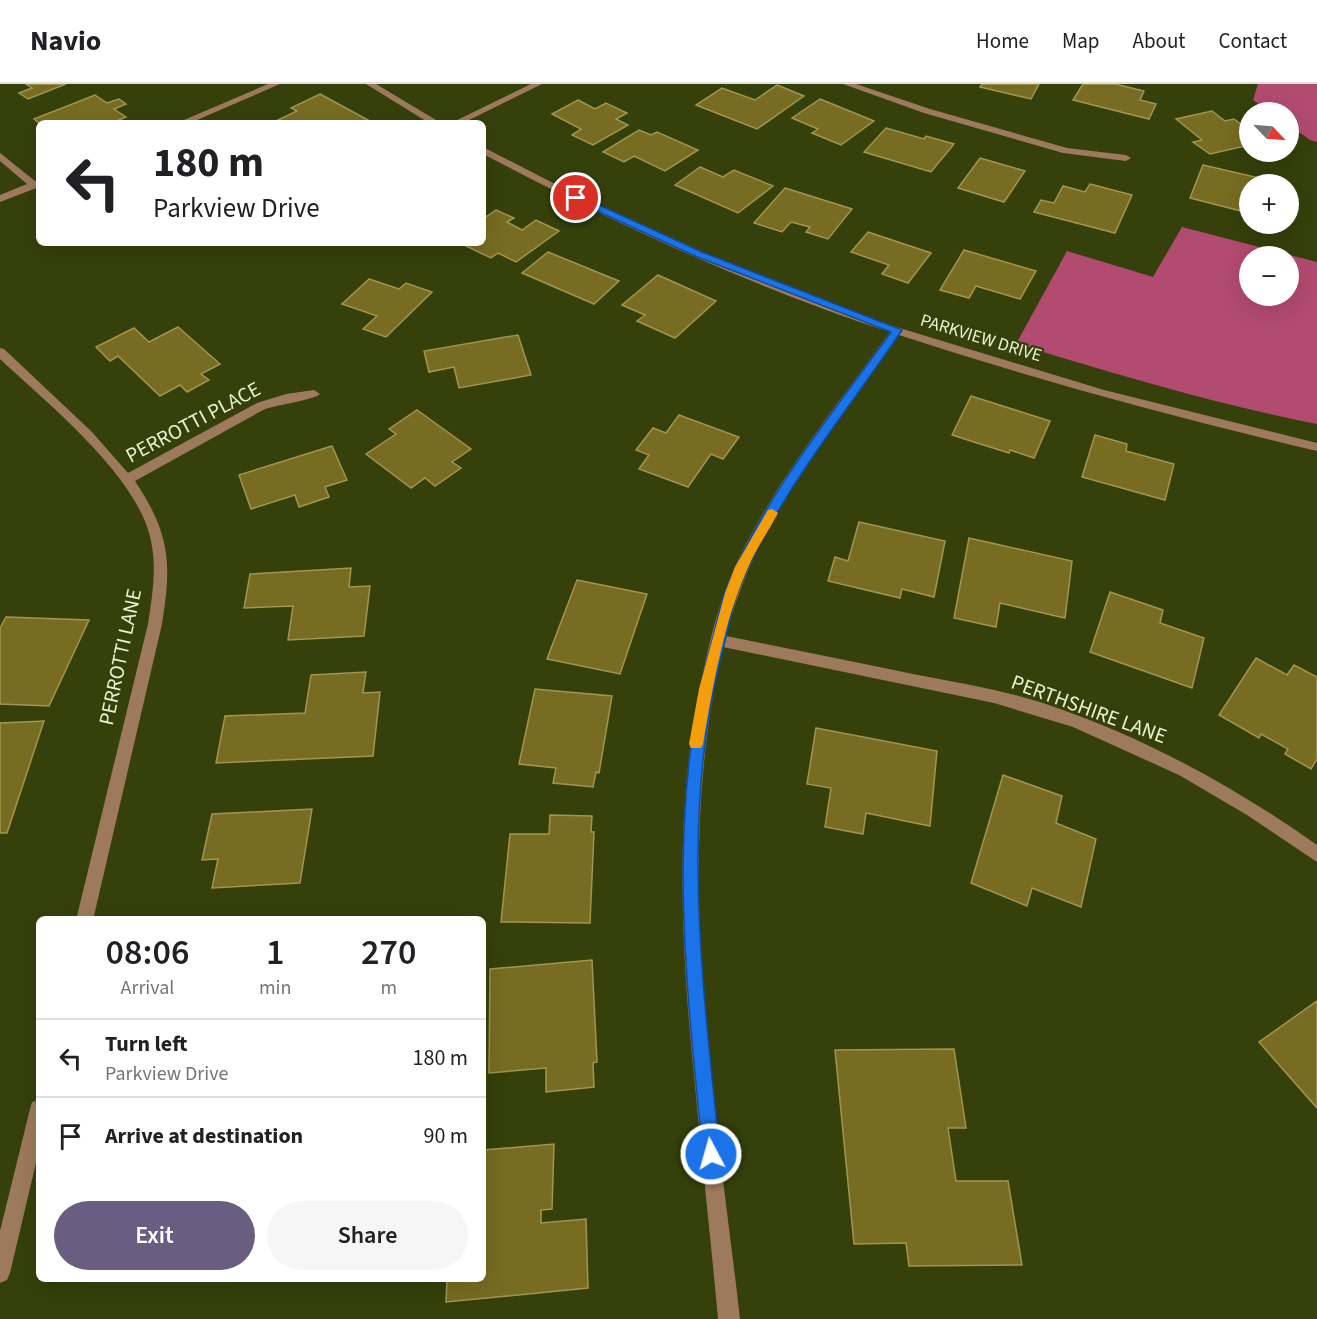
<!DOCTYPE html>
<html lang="en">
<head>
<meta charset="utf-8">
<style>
  :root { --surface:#fff; --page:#f6f6f6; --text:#202124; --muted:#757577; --line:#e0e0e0; --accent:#695d81 }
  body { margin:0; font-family:"Source Sans 3",sans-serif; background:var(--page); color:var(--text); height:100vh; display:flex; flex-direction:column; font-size:22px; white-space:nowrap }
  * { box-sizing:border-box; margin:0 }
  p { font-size:20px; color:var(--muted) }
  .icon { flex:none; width:33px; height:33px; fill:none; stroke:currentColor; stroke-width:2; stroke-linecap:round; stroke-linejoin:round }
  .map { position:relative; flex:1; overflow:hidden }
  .panel { position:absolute; left:36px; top:832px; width:450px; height:366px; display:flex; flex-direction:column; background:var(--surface); border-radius:9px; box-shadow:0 6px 24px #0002 }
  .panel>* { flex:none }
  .banner { position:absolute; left:36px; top:36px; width:450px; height:126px; border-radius:9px; box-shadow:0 6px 24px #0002; background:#fff; color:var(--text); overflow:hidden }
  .needle { width:39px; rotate:115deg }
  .tools { position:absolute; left:1239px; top:18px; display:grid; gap:12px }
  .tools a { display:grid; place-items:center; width:60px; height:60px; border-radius:50%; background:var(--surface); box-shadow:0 6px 24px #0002; font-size:30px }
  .pin { position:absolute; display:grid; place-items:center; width:51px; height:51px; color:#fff; margin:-26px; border:3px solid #fff; border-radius:50%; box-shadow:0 2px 6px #0007 }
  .me { position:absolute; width:66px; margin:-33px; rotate:354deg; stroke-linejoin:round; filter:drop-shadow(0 0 4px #0008) }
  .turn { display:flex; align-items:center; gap:21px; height:126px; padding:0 18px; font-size:27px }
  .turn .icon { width:78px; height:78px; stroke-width:2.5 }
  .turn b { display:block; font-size:42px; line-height:51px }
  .eta { display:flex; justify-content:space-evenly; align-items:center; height:102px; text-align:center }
  .eta b { font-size:36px; font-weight:600; line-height:42px }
  .button { display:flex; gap:12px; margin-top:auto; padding:12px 18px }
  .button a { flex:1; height:69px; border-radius:36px; background:var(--accent); color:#fff; font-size:24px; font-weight:600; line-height:69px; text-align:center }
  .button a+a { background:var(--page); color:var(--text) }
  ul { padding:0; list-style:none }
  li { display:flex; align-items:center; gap:18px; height:78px; padding:0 18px; border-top:2px solid var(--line) }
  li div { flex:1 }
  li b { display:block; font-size:22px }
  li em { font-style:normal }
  header { display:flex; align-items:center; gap:36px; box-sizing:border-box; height:84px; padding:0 30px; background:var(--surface); border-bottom:2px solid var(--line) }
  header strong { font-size:28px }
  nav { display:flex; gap:33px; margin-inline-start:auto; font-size:21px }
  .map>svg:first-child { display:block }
  .forest { fill:#b24b70; fill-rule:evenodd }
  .building { fill:#776c22; stroke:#a2964f; stroke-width:1.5 }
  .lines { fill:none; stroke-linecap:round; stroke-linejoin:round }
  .minor { fill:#9e7a5c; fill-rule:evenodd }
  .route { fill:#1a73e8; stroke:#114b97; stroke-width:1.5 }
  .slow { fill:#f59e0b }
  .labels { text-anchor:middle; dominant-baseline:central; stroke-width:4.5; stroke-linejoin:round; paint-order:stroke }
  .far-street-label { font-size:18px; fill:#e8f2cf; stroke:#35400b }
  .street-label { font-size:21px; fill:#e8f2cf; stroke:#35400b }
</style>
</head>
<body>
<header>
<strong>Navio</strong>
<nav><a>Home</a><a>Map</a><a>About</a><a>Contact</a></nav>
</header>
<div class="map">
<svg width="1317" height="1235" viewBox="0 0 1317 1235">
  <rect width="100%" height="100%" fill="#35400b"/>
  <g class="forest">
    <path d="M1258,0H1317V58L1310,56L1289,41L1288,28H1271L1253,16Z"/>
    <path d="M1182,143L1317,178V340C1215,320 1116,290 1016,260L1067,167L1153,193ZM1250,172H1288V212H1250Z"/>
  </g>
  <g class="building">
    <path d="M26,0H66L28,15L19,9L32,4Z"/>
    <path d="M982,0H1039L1031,15L980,3Z"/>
    <path d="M1083,0H1115L1144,7L1140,16L1156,20L1149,35L1073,16Z"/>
    <path d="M777,1L804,12L757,45L696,21L722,4L755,16Z"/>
    <path d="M320,10L368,36L362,39H280L276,37L297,27L291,24Z"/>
    <path d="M95,11L107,19L119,15L126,20L114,25L126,33L111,39H39L34,35Z"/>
    <path d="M820,15L874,37L841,61L812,49L818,45L792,34Z"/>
    <path d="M578,16L595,25L606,19L627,29L616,35L628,41L593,61L572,51L581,45L552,30Z"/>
    <path d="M1212,27L1225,37L1234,35L1250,47V61L1210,70L1193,58L1202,56L1176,35Z"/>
    <path d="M886,44L924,55L926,52L954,60L931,88L864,68Z"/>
    <path d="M639,46L651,51L657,48L698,66L665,87L634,72L624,78L603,68Z"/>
    <path d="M980,74L1025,87L1004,118L958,104Z"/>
    <path d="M1203,81L1285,100H1250V115L1245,128L1190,114Z"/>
    <path d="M700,83L723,93L734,86L773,102L738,129L675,101Z"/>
    <path d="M1090,100L1132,111L1115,149L1034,128L1041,116L1054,119L1063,102L1085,108Z"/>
    <path d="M785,104L852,125L828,155L806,148L810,143L791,138L782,148L754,139Z"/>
    <path d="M496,126L514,134L507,138L522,146L536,136L559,147L516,178L498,169L491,174L460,159H483V135Z"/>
    <path d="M868,148L931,169L908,199L882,190L889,181L851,168Z"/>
    <path d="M964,166L1036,187L1020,215L976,202L969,214L940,206Z"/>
    <path d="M548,168L619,197L594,220L522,189Z"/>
    <path d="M658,191L716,217L675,254L637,237L645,231L622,221Z"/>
    <path d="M369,195L399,205L406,199L432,208L386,253L363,245L377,232L342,220Z"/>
    <path d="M178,243L220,280L201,290L209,296L187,308L180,301L160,312L118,272L110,277L96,263L134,244L149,258Z"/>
    <path d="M518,251L531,291L459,304L454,283L429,288L424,267Z"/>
    <path d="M971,312L1050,337L1034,374L1010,366L1009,369L952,351Z"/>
    <path d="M417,326L471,365L452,378L461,384L435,402L425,394L411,404L366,370L396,350L389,345Z"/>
    <path d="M679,331L739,353L723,375L711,370L688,403L639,385L649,371L636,366L653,344L666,349Z"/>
    <path d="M1095,351L1127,360L1126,367L1174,380L1165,416L1082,393Z"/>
    <path d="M332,362L347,396L325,403L329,413L299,423L295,411L251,425L239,391Z"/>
    <path d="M859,438L945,457L934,513L902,505L900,514L828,497L835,473L848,477Z"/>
    <path d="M969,454L1072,477L1065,534L1000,519L996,543L954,534Z"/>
    <path d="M351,484L349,503L370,502L364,552L288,556L293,522L244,524L250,490Z"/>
    <path d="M577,496L647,510L620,590L547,575Z"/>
    <path d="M1110,508L1163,526L1160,539L1204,554L1192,604L1090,568Z"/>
    <path d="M6,533L89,536L49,622L0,620V544Z"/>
    <path d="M1256,574L1287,591L1294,581L1317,593V675L1311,685L1285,670L1288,665L1261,650L1259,654L1219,631Z"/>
    <path d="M366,588L363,609L380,608L373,672L216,679L225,632L305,629L311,591Z"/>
    <path d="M535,605L612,612L599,689L596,688L593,703L553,699L556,684L519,680Z"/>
    <path d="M44,637L7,749H0V639Z"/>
    <path d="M816,644L937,667L930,742L866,729L863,750L825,743L831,704L807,700Z"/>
    <path d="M1003,691L1062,712L1056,739L1096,755L1081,823L1032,804L1027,822L971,799Z"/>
    <path d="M312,725L300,799L212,804L218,775L202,776L212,730Z"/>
    <path d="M550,731L592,732L591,748H594L590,839L501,838L510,750H549Z"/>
    <path d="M592,876L597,978L593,979L594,1003L546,1008V984L489,989L490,885Z"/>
    <path d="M1317,917V1024L1259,958Z"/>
    <path d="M954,965L966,1044H948L956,1097H1008L1022,1181L909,1182L906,1159L854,1160L835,966Z"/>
    <path d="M554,1060L552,1125L541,1126V1139L586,1135L588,1204L446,1218L447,1196H483V1066Z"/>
  </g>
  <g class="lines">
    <g class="minor">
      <path d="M268,0H280L190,39H177Z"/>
      <path d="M366,0H376L441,39H429Z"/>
      <path d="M531,0H542L463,39H451Z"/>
      <path d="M843,0H856L930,25L1067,64L1126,71L1131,74L1126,77L1063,69L924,29Z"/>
      <path d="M483,63L584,115L685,161L788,204L893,242L1104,306L1317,359V367C1176,334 1037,296 899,251C833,345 754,438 726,552C790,565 854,578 918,591C960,599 1002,606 1043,619C1142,652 1232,701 1317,761V778L1247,731L1179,691L1073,643L994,619L723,563C671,784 715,1013 740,1235H718C711,1157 702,1079 695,1001C681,865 673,728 702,594C709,560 717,526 730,494C769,404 833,327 890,248C749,202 614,139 483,70Z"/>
      <path d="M0,69L35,97L39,96V103L0,118V111L27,100L0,77Z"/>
      <path d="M0,264L4,265L92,348L128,389L257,319L286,310L314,306L320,310C314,316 277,321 265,325L135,397C170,450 172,478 162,540L93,836H76L148,540C152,513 157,485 151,457C139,393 47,319 0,275Z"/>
      <path d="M39,1016V1066L10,1189L7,1196L0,1199V1147L30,1025L32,1018Z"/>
    </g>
  </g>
  <path class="route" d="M573,112H579L702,168L902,246C845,331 776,411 738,508C731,526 728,546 723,565C679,730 703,902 720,1070L718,1076L711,1079L705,1076L703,1070C686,900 665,728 711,560C716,543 719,525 725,508C763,413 832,330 891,248L695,172L573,116Z"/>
  <path class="slow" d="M772,425L778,429C768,448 755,466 747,486C723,540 713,602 703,660L701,664H691L689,660L699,605L725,509L735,483L768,426Z"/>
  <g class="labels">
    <g class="far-street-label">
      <text transform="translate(981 254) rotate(17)">PARKVIEW DRIVE</text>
    </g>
    <g class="street-label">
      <text transform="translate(193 338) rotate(-28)">PERROTTI PLACE</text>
      <text transform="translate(120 573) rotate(-78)">PERROTTI LANE</text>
      <text transform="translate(1089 625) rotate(20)">PERTHSHIRE LANE</text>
    </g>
  </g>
</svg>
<div class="tools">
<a><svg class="needle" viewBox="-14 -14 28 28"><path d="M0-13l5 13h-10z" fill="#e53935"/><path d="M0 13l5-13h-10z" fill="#757577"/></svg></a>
<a>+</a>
<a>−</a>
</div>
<div class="pin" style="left:576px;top:114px;background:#d93025"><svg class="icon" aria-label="arrive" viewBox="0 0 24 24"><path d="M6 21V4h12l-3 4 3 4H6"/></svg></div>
<svg class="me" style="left:711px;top:1070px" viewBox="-20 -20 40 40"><circle r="17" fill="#1a73e8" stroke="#fff" stroke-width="3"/><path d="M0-11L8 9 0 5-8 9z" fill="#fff"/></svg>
<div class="banner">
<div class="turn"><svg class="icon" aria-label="left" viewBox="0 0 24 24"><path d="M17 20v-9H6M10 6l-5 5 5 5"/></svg><div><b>180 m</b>Parkview Drive</div></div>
</div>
<section class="panel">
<div class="eta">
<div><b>08:06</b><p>Arrival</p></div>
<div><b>1</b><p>min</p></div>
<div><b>270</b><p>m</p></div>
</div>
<ul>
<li><svg class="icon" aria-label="left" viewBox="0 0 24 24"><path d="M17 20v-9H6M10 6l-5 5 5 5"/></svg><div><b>Turn left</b><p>Parkview Drive</p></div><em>180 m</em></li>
<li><svg class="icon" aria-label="arrive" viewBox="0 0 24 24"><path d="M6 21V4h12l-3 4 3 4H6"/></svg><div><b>Arrive at destination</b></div><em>90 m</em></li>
</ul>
<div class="button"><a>Exit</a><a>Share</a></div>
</section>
</div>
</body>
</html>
